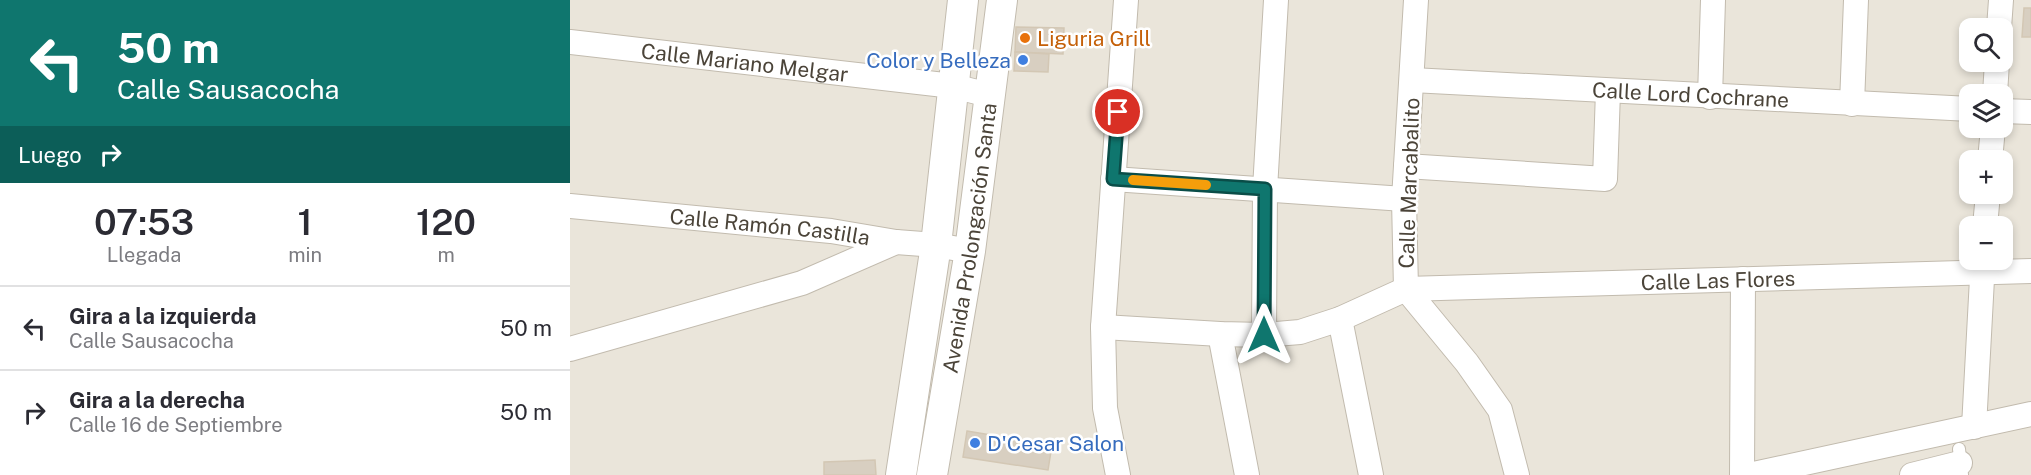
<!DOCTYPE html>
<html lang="es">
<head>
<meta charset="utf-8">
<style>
  :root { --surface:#fff; --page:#f2f2f3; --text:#2b2b33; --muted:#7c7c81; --line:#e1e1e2 }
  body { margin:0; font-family:"Public Sans",sans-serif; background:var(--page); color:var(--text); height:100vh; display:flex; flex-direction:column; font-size:22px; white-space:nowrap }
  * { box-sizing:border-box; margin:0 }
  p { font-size:20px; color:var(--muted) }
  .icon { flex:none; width:33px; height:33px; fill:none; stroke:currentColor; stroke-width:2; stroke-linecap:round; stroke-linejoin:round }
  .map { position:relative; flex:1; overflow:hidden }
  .side { display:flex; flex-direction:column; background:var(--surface); width:570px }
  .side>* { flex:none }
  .top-card { background:#0f766e; color:#fff; overflow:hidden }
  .buttons { position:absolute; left:1389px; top:18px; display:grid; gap:12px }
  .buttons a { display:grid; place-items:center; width:54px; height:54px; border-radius:12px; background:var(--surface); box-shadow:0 3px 9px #0003; font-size:30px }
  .pin { position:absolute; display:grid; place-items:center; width:51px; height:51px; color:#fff; margin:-26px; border:3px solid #fff; border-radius:50%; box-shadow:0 2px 6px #0007 }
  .me { position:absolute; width:66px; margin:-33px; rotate:0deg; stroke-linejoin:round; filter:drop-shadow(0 0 4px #0008) }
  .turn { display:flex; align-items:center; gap:21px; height:126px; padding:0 18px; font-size:27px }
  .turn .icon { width:78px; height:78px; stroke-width:2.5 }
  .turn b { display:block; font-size:42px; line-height:51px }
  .then { display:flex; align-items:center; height:57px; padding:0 18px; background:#0003; gap:12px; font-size:22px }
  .eta { display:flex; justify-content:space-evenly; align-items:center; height:102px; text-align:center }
  .eta b { font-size:36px; font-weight:600; line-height:42px }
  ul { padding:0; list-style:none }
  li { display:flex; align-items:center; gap:18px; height:84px; padding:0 18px; border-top:2px solid var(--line) }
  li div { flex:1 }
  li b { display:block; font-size:22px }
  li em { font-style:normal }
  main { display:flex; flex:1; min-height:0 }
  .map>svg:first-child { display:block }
  .residential { fill:#eae5da; fill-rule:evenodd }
  .building { fill:#d8cfc1; stroke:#d3c7b4; stroke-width:1.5 }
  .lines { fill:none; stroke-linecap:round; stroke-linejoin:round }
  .service-casing { stroke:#c2bbae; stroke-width:14 }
  .minor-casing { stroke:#c2bbae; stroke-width:26 }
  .tertiary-casing { stroke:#c2bbae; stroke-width:32 }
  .service { stroke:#fff; stroke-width:12 }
  .minor { stroke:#fff; stroke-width:24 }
  .tertiary { stroke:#fff; stroke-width:30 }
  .route-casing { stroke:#0a4d48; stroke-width:15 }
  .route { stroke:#0f766e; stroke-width:10 }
  .slow { stroke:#f59e0b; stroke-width:10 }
  .food-dot { fill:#e8710a; stroke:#fff; stroke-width:2 }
  .shop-dot { fill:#3f7fe0; stroke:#fff; stroke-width:2 }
  .labels { text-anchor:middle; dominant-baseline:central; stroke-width:5; stroke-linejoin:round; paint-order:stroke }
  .food-label { font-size:21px; fill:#c56008; stroke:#fff; text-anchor:start }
  .shop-label { font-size:21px; fill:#366cbe; stroke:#fff; text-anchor:end }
  .street-label { font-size:21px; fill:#4b4439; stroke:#fff }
</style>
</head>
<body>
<main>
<section class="side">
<div class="top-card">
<div class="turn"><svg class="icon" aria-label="left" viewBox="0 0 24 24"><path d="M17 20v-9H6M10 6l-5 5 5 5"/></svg><div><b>50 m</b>Calle Sausacocha</div></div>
<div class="then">Luego<svg class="icon" aria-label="right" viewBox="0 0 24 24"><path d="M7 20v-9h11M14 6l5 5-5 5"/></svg></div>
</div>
<div class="eta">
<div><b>07:53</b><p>Llegada</p></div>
<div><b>1</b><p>min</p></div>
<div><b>120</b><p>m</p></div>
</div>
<ul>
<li><svg class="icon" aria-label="left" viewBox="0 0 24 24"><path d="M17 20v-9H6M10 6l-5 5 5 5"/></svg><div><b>Gira a la izquierda</b><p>Calle Sausacocha</p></div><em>50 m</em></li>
<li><svg class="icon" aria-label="right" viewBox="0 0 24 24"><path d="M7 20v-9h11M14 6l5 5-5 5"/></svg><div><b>Gira a la derecha</b><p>Calle 16 de Septiembre</p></div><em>50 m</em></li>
</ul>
</section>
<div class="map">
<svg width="1461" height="475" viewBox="0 0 1461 475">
  <rect width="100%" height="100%" fill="#f6f3ec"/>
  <path class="residential" d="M0,0H1461V475H0ZM1400,28H1432V62H1400ZM1400,94H1432V128H1400ZM1400,160H1432V194H1400ZM1400,226H1432V260H1400Z"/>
  <g class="building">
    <path d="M1454,8H1461V37H1452Z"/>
    <path d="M446,27L494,28L493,54L445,52Z"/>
    <path d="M445,52L479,54L478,72L444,71Z"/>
    <path d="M397,431L482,445L478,470L393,457Z"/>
    <path d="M305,460L306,475H254V462Z"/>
  </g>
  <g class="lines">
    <defs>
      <path id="service" d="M1389,449L1392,475"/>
      <g id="minor">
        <path d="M846,0L834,199L836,289L897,363L930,410L947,475"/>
        <path d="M1429,28L1431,0"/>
        <path id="s1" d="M0,42L383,86L419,95"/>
        <path id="s2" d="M842,80L1400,109"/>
        <path d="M1425,94L1427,62"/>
        <path d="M1140,97L1143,0"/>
        <path d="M1282,104L1286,0"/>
        <path d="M1432,111L1461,112"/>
        <path d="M1420,160L1423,128"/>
        <path d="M836,166L1035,179L1038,91"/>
        <path d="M543,179L834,199"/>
        <path id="s3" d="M0,206L261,231L326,242L366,245L400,251"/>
        <path d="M1415,226L1418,194"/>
        <path d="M770,319L801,475"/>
        <path id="s4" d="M533,327L650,334L694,335L730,332L770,319L836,289L1461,271"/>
        <path d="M650,334L677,475"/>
        <path d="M694,335L695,189L706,0"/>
        <path d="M0,349L232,283L326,242"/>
        <path d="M1404,427L1413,260"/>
        <path d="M548,475L535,408L533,327L556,0"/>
        <path d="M1172,475L1173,279"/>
        <path d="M1179,475L1461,414"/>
        <path d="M1342,475L1390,463"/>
      </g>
      <g id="tertiary">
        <path d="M331,475L366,245L393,0"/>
        <path id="s5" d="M362,475L400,251L432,0"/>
      </g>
    </defs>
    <use href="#service" class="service-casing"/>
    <use href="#minor" class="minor-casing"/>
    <use href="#tertiary" class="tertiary-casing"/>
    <use href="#service" class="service"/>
    <use href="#minor" class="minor"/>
    <use href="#tertiary" class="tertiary"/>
  </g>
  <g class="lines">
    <defs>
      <path id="route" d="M548,112L543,179L695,189L694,335"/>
    </defs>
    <use href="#route" class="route-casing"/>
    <use href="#route" class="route"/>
    <path class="slow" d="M563,180L636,185"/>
  </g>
  <circle class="food-dot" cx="455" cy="38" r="6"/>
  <g class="shop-dot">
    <circle cx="453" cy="60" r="6"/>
    <circle cx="405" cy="443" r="6"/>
  </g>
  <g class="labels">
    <g class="food-label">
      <text x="467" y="38">Liguria Grill</text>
    </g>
    <g class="shop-label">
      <text x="441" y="60">Color y Belleza</text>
      <text x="417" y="443" text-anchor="start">D'Cesar Salon</text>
    </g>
    <g class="street-label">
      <text stroke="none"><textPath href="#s1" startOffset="176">Calle Mariano Melgar</textPath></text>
      <text stroke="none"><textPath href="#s2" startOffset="279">Calle Lord Cochrane</textPath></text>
      <text transform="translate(839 183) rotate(-88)">Calle Marcabalito</text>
      <text stroke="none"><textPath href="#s3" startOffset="201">Calle Ramón Castilla</textPath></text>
      <text stroke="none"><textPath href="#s5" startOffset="240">Avenida Prolongación Santa</textPath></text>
      <text stroke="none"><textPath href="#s4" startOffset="624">Calle Las Flores</textPath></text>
    </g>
  </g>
</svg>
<div class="buttons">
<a><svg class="icon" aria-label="search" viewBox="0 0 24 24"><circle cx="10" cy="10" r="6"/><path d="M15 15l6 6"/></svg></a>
<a><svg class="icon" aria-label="layers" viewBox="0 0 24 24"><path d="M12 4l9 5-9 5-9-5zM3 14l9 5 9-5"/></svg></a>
<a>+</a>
<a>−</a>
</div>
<div class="pin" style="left:548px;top:112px;background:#d93025"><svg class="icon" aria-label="arrive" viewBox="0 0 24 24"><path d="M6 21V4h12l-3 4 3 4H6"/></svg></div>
<svg class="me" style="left:694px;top:335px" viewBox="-20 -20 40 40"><path d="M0-17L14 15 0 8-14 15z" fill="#0f766e" stroke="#fff" stroke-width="4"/></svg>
</div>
</main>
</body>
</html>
